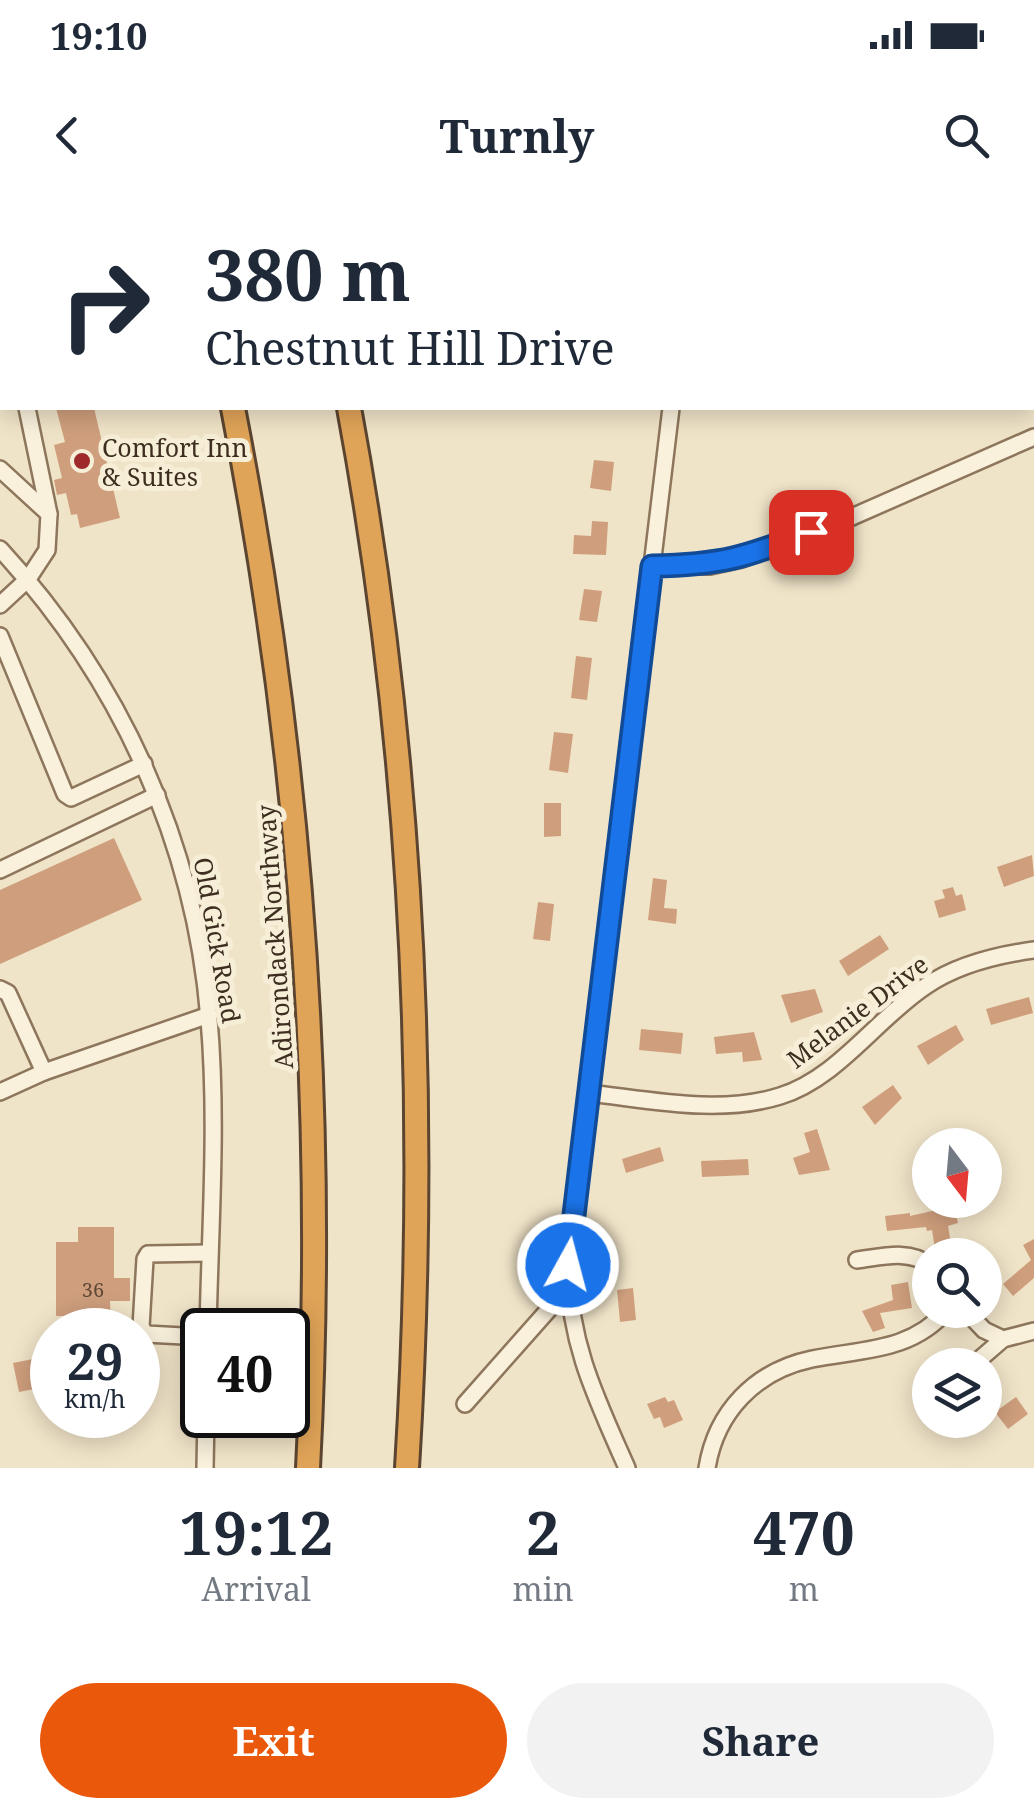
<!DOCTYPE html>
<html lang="en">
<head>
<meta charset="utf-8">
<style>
  :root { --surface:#fff; --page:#f2f2f3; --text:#1f2937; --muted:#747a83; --accent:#ea580c }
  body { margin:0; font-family:"Noto Serif",serif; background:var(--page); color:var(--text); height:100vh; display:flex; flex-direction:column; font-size:38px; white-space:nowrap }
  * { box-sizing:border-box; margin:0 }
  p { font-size:32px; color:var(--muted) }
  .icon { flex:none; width:55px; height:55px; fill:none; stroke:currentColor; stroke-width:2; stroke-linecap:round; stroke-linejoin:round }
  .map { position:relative; height:1268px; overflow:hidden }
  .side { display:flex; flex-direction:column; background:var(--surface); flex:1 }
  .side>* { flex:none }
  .top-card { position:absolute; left:0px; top:0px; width:1035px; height:210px; box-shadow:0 5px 25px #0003; background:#fff; color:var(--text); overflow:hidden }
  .needle { width:65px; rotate:164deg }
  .fabs { position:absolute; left:912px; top:928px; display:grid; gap:20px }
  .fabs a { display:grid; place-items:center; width:90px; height:90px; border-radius:50%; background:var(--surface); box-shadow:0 5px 25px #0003; font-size:50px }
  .speed { position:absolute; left:30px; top:1108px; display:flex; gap:20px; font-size:50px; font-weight:700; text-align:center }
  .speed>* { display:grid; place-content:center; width:130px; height:130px; border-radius:50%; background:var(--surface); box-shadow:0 5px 25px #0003; line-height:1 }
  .speed small { font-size:25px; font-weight:400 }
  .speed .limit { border:5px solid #111; border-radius:15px; background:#fff; color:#111 }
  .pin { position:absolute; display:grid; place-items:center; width:85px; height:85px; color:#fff; margin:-42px; border-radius:20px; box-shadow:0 5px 15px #0006 }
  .me { position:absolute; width:110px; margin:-55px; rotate:7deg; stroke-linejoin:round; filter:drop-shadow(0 0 8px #0008) }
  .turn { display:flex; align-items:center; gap:35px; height:210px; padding:0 40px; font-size:45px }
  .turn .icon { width:130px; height:130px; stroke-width:2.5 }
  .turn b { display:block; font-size:70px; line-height:85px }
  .eta { display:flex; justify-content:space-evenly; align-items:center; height:170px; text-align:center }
  .eta b { font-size:60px; font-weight:700; line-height:70px }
  .cta { display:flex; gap:20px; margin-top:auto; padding:20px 40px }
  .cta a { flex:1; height:115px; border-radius:60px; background:var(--accent); color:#fff; font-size:40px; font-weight:700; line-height:115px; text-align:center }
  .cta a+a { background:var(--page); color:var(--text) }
  .status { display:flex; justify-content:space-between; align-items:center; height:70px; padding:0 50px; background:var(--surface); direction:ltr }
  .status svg { height:28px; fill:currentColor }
  header { display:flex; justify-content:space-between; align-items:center; height:130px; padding:0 40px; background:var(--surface); font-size:45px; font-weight:700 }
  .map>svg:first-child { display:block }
  .building { fill:#cf9f7d }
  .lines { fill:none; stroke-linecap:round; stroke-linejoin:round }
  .minor-casing { stroke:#8d765c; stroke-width:20 }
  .highway-casing { stroke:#5b4430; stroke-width:28 }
  .minor { stroke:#faf1dc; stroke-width:15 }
  .highway { stroke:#e0a458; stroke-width:22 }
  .route-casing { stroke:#114b97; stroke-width:25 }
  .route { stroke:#1a73e8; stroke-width:18 }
  .poi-dot { fill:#9e2a2b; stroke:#f7eed8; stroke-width:4 }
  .labels { text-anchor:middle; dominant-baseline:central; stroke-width:10; stroke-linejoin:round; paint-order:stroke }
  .number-label { font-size:20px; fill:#624a37 }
  .poi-label { font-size:25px; fill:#3d2e20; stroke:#f7eed8; text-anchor:start }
  .street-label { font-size:25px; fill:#3d2e20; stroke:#f7eed8 }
</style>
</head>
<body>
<div class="status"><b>19:10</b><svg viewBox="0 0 49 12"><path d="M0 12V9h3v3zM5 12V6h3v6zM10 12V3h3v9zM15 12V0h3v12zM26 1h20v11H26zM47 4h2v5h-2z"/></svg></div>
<header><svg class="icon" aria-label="back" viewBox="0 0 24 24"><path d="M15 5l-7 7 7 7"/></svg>Turnly<svg class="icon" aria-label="search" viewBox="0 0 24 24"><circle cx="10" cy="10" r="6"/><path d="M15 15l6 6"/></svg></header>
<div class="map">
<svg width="1034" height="1268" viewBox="0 0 1034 1268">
  <rect width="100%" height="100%" fill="#f0e4c8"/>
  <g class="building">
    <path d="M56,208H94L120,318L80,328L77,314L71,315L66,293L57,295L54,280L62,278L54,245L65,242Z"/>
    <path d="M594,260L614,262L611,291L590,288Z"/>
    <path d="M592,321L608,322L606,355L573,354L574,335L591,336Z"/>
    <path d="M584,389L602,391L597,422L579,420Z"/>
    <path d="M576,456L592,458L587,500L571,498Z"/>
    <path d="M554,532L573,534L568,573L549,570Z"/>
    <path d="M544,603H561V636L544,637Z"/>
    <path d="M114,638L142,700L0,764V690Z"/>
    <path d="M1032,655L1034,676L1004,687L997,667Z"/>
    <path d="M653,678L667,680L664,708L677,709L676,724L648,720Z"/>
    <path d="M953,687L956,696L962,694L966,710L939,718L934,701L945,698L942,690Z"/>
    <path d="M538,702L554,704L550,741L533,739Z"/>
    <path d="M880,735L889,749L848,776L839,761Z"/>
    <path d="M815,789L823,812L791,823L781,795Z"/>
    <path d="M1029,797L1033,813L991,825L986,809Z"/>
    <path d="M956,825L964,840L928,865L917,846Z"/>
    <path d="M641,829L683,833L681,854L639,850Z"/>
    <path d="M754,832L762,860L743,862L742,852L716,854L714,837Z"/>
    <path d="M893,885L902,898L875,925L862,907Z"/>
    <path d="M817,929L830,970L799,975L793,958L810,952L804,933Z"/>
    <path d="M660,947L664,961L626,973L622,959Z"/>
    <path d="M748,959L749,975L702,977L701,961Z"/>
    <path d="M954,1006L958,1023L948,1026L953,1055H936L932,1030L927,1031L926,1027L887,1031L885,1016L910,1013V1016Z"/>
    <path d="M78,1027H114V1078H130V1101H110L111,1130H71L70,1116H56V1042H78Z"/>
    <path d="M1034,1039V1078L1013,1096L1003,1084L1031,1060L1023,1045Z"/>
    <path d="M908,1082L912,1108L880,1113L885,1128L873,1132L862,1111L893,1100L891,1085Z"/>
    <path d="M633,1088L636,1120L620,1122L617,1090Z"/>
    <path d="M33,1159L39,1188L19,1192L13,1163Z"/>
    <path d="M665,1197L668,1202L674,1200L683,1220L664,1228L660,1217L654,1219L647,1204Z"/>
    <path d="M1016,1197L1028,1214L1008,1229L995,1212Z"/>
  </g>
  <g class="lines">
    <defs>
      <g id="minor">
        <path d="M638,0L639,2"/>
        <path d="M994,0L995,2"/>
        <path d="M1032,91L1034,94"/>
        <path d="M0,153H2"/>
        <path d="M27,208L49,314"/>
        <path d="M0,269L49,314L47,350L28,379L0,405"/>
        <path d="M0,349C120,479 195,643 209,819C218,922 210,1027 208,1130"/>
        <path d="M652,366H710L742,359L845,320L1034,237"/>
        <path d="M0,436L65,594L71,598L144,564"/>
        <path d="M0,670L157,595"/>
        <path d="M0,789L8,793L44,872"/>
        <path d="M0,892L44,872L209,815"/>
        <path d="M589,893C651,900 719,915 780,896C838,878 876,819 926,786C958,764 997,755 1034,750"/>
        <path d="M857,1060C882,1057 908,1049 930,1065"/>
        <path d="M965,1110L984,1130L1003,1139"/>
        <path d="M202,1137L146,1134L141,1127L145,1059L148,1054L209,1053"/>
        <path d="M973,1165L1003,1139L1034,1131"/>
        <path d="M465,1204L550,1108L566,1078"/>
        <path d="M205,1268L206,1215"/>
        <path d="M627,1268C596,1198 569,1144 568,1065L671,208"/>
        <path d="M707,1268C716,1212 755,1171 812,1159C862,1149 911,1152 947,1110"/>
      </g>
      <g id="highway">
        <path d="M190,0L191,2"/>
        <path d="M305,0V2"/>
        <path d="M233,208C301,557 327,912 308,1268"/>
        <path d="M349,208C414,558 429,912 407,1268"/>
      </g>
    </defs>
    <use href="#minor" class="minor-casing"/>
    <use href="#highway" class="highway-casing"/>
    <use href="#minor" class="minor"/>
    <use href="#highway" class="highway"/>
  </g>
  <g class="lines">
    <defs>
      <path id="route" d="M568,1065L652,366C722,365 746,357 811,332"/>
    </defs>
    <use href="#route" class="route-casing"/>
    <use href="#route" class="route"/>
  </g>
  <circle class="poi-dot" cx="82" cy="261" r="10"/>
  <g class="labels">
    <g class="number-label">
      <text x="93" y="1089">36</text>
    </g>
    <g class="poi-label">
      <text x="102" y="247">Comfort Inn<tspan x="102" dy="29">&amp; Suites</tspan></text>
    </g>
    <g class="street-label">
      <text transform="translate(274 737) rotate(-94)">Adirondack Northway</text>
      <text transform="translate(218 740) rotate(80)">Old Gick Road</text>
      <text transform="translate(857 811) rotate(-37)">Melanie Drive</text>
    </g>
  </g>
</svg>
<div class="fabs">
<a><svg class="needle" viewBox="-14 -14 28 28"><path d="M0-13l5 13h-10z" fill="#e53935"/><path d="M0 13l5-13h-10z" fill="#747a83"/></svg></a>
<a><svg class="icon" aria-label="search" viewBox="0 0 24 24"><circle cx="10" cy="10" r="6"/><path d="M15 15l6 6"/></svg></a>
<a><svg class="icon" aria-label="layers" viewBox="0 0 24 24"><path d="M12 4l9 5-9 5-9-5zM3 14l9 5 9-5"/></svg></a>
</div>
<div class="speed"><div>29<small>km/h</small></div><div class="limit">40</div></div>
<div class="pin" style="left:811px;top:332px;background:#d93025"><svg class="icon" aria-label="arrive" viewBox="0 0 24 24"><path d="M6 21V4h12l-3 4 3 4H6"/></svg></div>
<svg class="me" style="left:568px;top:1065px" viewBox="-20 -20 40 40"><circle r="17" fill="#1a73e8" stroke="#fff" stroke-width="3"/><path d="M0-11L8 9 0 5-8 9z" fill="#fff"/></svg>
<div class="top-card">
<div class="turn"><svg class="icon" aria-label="right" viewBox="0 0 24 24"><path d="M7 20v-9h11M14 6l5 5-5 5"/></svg><div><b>380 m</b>Chestnut Hill Drive</div></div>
</div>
</div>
<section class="side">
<div class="eta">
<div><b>19:12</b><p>Arrival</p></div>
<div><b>2</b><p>min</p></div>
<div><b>470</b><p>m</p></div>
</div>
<div class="cta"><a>Exit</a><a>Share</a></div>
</section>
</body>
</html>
